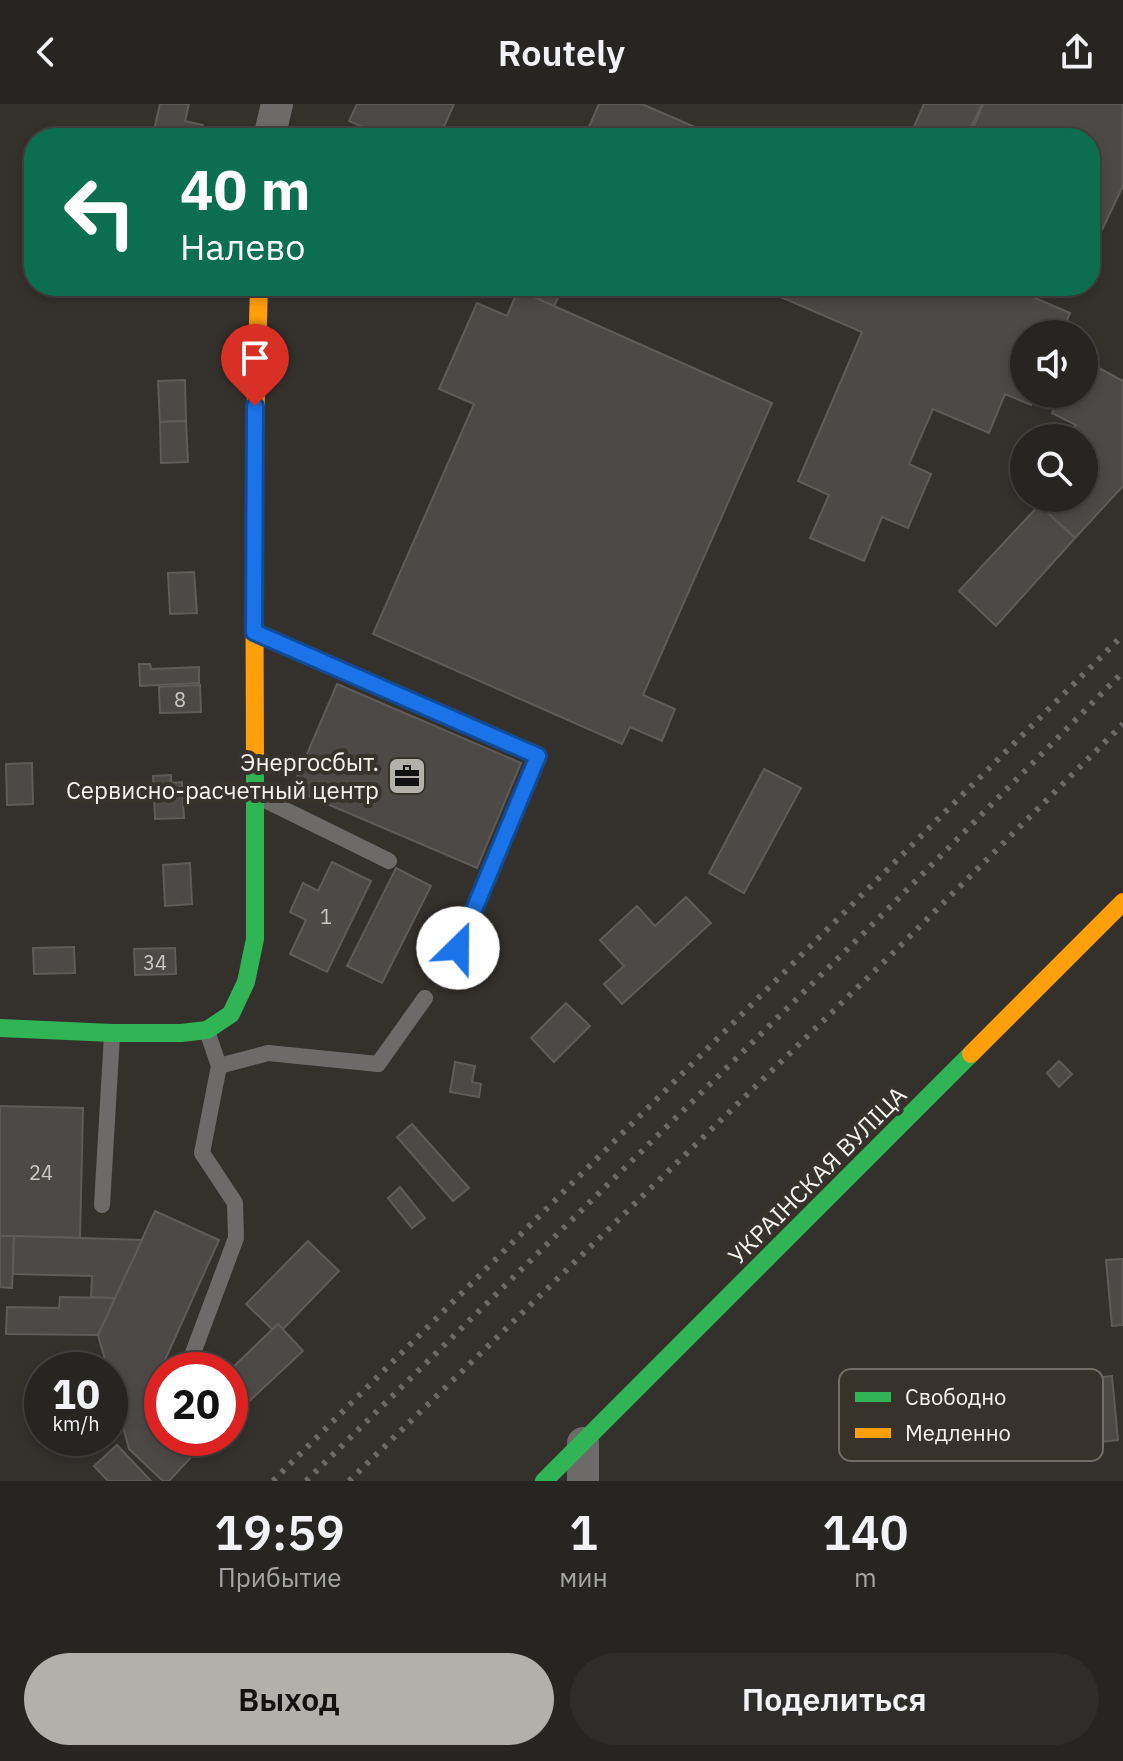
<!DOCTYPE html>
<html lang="ru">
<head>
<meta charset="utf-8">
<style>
  :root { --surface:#272522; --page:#2f2d2a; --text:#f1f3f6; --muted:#a4a5a5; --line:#434240; --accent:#b3b0ab }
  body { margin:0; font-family:"IBM Plex Sans",sans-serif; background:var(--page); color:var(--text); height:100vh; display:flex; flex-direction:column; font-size:30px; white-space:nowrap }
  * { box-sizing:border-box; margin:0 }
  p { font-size:26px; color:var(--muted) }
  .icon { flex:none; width:44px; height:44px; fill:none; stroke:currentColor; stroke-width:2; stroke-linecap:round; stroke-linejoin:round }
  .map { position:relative; height:1377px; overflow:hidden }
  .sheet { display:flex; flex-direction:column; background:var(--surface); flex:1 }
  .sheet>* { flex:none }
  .hud { position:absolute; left:24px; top:24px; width:1076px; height:168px; border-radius:32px; box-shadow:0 4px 12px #0003,0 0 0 2px var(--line); background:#0b6e4f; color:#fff; overflow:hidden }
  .tools { position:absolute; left:1010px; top:216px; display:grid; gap:16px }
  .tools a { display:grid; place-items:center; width:88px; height:88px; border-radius:50%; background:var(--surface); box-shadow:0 4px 12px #0003,0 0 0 2px var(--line); font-size:40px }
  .speed { position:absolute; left:24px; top:1248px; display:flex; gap:16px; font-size:40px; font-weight:700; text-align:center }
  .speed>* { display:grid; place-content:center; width:104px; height:104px; border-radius:50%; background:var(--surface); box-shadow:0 4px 12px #0003,0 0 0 2px var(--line); line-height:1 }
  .speed small { font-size:20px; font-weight:400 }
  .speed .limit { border:12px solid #d22; background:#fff; color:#111 }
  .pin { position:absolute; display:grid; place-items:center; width:68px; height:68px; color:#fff; margin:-82px -34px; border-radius:50% 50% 50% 0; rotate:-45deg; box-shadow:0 0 8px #0007 }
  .pin .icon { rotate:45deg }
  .me { position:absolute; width:88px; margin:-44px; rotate:23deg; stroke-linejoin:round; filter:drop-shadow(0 0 6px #0008) }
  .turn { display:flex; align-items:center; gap:28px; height:168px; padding:0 24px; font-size:36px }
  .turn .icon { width:104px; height:104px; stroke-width:2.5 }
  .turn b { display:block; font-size:56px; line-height:68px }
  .eta { display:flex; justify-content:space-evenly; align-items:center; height:136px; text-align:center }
  .eta b { font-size:48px; font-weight:600; line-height:56px }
  .button { display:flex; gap:16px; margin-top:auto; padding:16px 24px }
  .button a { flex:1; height:92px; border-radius:48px; background:var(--accent); color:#111; font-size:32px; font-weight:600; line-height:92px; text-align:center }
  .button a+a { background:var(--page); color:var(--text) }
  header { display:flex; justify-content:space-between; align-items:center; height:104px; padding:0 24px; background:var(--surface); font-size:36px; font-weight:600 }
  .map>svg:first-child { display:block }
  .building { fill:#4c4946; stroke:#5f5b58; stroke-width:2 }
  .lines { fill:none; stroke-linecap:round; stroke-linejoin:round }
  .lane { stroke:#6d6b6a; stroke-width:16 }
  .street { stroke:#6d6b6a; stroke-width:32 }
  .fast { stroke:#30b455; stroke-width:18 }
  .slow { stroke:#ff9f0a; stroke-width:18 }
  .rail { stroke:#6b6a68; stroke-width:6; stroke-dasharray:4 8; stroke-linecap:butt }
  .route-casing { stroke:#114b97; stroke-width:20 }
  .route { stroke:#1a73e8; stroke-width:14 }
  .labels { text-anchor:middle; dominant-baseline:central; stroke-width:8; stroke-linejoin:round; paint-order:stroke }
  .number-label { font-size:20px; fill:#ccc9c5 }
  .poi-label { font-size:24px; fill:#f7f4ef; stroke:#37322a; text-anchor:end }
  .street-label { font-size:24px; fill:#f7f4ef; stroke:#37322a }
  .key { fill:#37322a; stroke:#716c65; stroke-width:2 }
  .key-label { font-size:22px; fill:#f7f4ef }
</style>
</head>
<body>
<header><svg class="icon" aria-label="back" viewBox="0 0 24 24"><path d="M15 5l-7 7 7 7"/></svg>Routely<svg class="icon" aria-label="share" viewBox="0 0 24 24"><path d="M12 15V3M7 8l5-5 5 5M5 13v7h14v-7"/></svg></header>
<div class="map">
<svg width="1123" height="1377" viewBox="0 0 1123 1377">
  <rect width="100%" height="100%" fill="#34312d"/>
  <g class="building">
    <path d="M160,0H189L185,17L203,21L200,34H152Z"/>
    <path d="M357,0H454L439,34H387L349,17Z"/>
    <path d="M599,0H642L720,34H584Z"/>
    <path d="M924,0H982L966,34H909Z"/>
    <path d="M983,0H1123V82L1102,126L1090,121V34H969Z"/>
    <path d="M520,182H563L554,203L518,186Z"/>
    <path d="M755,182H1008L1070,209L1061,230H1024V290H1036L1031,301L1005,290L989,329L933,305L909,360L931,370L908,424L882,413L864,457L810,434L829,391L798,377L862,228Z"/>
    <path d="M518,186L772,299L643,591L675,605L662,637L630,623L622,640L373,530L474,300L439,285L477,199L507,212Z"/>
    <path d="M1084,256L1123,277V382L1075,434L1032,394H1084V334H1064L1076,321L1052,309L1063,290H1084Z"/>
    <path d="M185,276L186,317L160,318L158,277Z"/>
    <path d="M186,317L188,358L161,359L160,318Z"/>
    <path d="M1039,401L1075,434L996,522L959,487Z"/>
    <path d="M194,468L197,509L170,510L168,469Z"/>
    <path d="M139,560H150L151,565L199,563V579L140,582Z"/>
    <path d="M337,580L521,659L477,764L292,685Z"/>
    <path d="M200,581L201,608L160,609L159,583Z"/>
    <path d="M32,659L33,700L7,701L6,660Z"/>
    <path d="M764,665L801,684L744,789L709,769Z"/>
    <path d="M171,671V679L182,678L184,714L155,715L153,672Z"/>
    <path d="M332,758L371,777L327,868L290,850L306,816L290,808L303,779L318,787Z"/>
    <path d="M190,759L192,800L165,802L163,761Z"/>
    <path d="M396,764L431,782L382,879L347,862Z"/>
    <path d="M686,793L711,819L622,900L604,880L624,862L600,836L637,802L655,822Z"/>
    <path d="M74,843L75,869L34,870L33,844Z"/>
    <path d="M175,844L176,870L135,871L134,845Z"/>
    <path d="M566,899L590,922L554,958L531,934Z"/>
    <path d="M1059,957L1072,970L1059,983L1047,969Z"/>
    <path d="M455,958L475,962L472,978L481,980L479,993L450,988Z"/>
    <path d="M0,1002L83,1004L80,1134L0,1132Z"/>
    <path d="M412,1020L469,1084L453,1097L397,1033Z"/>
    <path d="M400,1083L425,1114L412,1124L388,1094Z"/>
    <path d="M155,1107L219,1136L165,1256L166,1266H162V1334L208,1335L169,1377H163L129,1345L110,1274V1266H108L98,1231Z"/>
    <path d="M0,1132H14L12,1184L0,1183Z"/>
    <path d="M14,1132L80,1134L142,1136L115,1194L91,1193L92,1172L13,1170Z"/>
    <path d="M308,1137L339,1167L283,1225L278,1220L273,1226L246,1200Z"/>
    <path d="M1123,1155V1221L1112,1222L1106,1156Z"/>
    <path d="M60,1193L115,1194L98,1231L6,1230L7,1203L59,1204Z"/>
    <path d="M278,1220L303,1247L230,1315V1266Z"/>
    <path d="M1112,1272L1118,1336L1061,1342L1055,1278Z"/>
    <path d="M117,1341L151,1377H108L94,1362Z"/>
  </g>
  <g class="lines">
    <g class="lane">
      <path d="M259,530L538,652L458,844"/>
      <path d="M259,693L389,757"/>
      <path d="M219,962L268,949L378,960L425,894"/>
      <path d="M102,1101L112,931"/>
      <path d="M193,1249L236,1134L235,1099L202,1049L219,962L207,927"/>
    </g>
    <g class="street">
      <path d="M269,34L277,0"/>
      <path d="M583,1377V1339"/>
    </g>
    <g class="fast">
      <path d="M0,924L112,929H181L207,926L231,910L246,878L255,835V655"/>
      <path d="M544,1377L971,950"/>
    </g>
    <g class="slow">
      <path d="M255,655L254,362L259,182"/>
      <path d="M971,950L1123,798"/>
    </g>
    <g class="rail">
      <path d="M273,1377L1123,531"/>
      <path d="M306,1377L874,819L1123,568"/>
      <path d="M349,1377L891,851L1123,620"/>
    </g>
  </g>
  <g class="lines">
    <defs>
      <path id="route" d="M255,302L254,528L538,652L458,844"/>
    </defs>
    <use href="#route" class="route-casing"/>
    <use href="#route" class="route"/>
  </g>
  <defs>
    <symbol id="office-square" viewBox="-11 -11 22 22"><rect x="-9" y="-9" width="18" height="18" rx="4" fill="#b3b0ab" stroke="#37322a"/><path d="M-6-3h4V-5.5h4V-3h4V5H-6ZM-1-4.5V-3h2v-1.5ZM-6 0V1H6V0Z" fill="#111"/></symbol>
  </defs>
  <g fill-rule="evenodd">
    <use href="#office-square" x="385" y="650" width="44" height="44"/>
  </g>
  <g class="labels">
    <g class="number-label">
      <text x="180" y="595">8</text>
      <text x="326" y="812">1</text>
      <text x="155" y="858">34</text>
      <text x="41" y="1068">24</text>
    </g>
    <g class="poi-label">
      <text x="379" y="658">Энергосбыт.<tspan x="379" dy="28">Сервисно-расчетный центр</tspan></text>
    </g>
    <g class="street-label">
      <text transform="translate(817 1071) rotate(-45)">УКРАІНСКАЯ ВУЛІЦА</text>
    </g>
  </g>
  <rect x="839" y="1265" width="264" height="92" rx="12" class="key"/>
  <rect x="855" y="1288" width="36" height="10" fill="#30b455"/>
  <rect x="855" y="1324" width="36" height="10" fill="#ff9f0a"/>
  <g class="key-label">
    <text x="905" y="1301">Свободно</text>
    <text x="905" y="1337">Медленно</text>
  </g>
</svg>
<div class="tools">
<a><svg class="icon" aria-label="sound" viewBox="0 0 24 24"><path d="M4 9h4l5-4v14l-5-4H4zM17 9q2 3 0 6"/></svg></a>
<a><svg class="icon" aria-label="search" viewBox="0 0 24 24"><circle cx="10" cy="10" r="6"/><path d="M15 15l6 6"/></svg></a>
</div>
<div class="speed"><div>10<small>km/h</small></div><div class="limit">20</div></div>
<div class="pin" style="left:255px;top:302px;background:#d93025"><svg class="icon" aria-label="arrive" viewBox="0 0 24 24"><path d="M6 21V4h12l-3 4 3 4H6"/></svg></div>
<svg class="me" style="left:458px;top:844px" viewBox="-20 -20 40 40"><circle r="19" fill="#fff"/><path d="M0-13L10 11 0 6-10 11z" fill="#1a73e8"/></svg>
<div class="hud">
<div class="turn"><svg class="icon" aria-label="left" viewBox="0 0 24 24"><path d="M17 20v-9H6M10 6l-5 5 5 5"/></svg><div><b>40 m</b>Налево</div></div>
</div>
</div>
<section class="sheet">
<div class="eta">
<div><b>19:59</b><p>Прибытие</p></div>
<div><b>1</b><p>мин</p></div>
<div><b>140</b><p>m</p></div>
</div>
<div class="button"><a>Выход</a><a>Поделиться</a></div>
</section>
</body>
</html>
